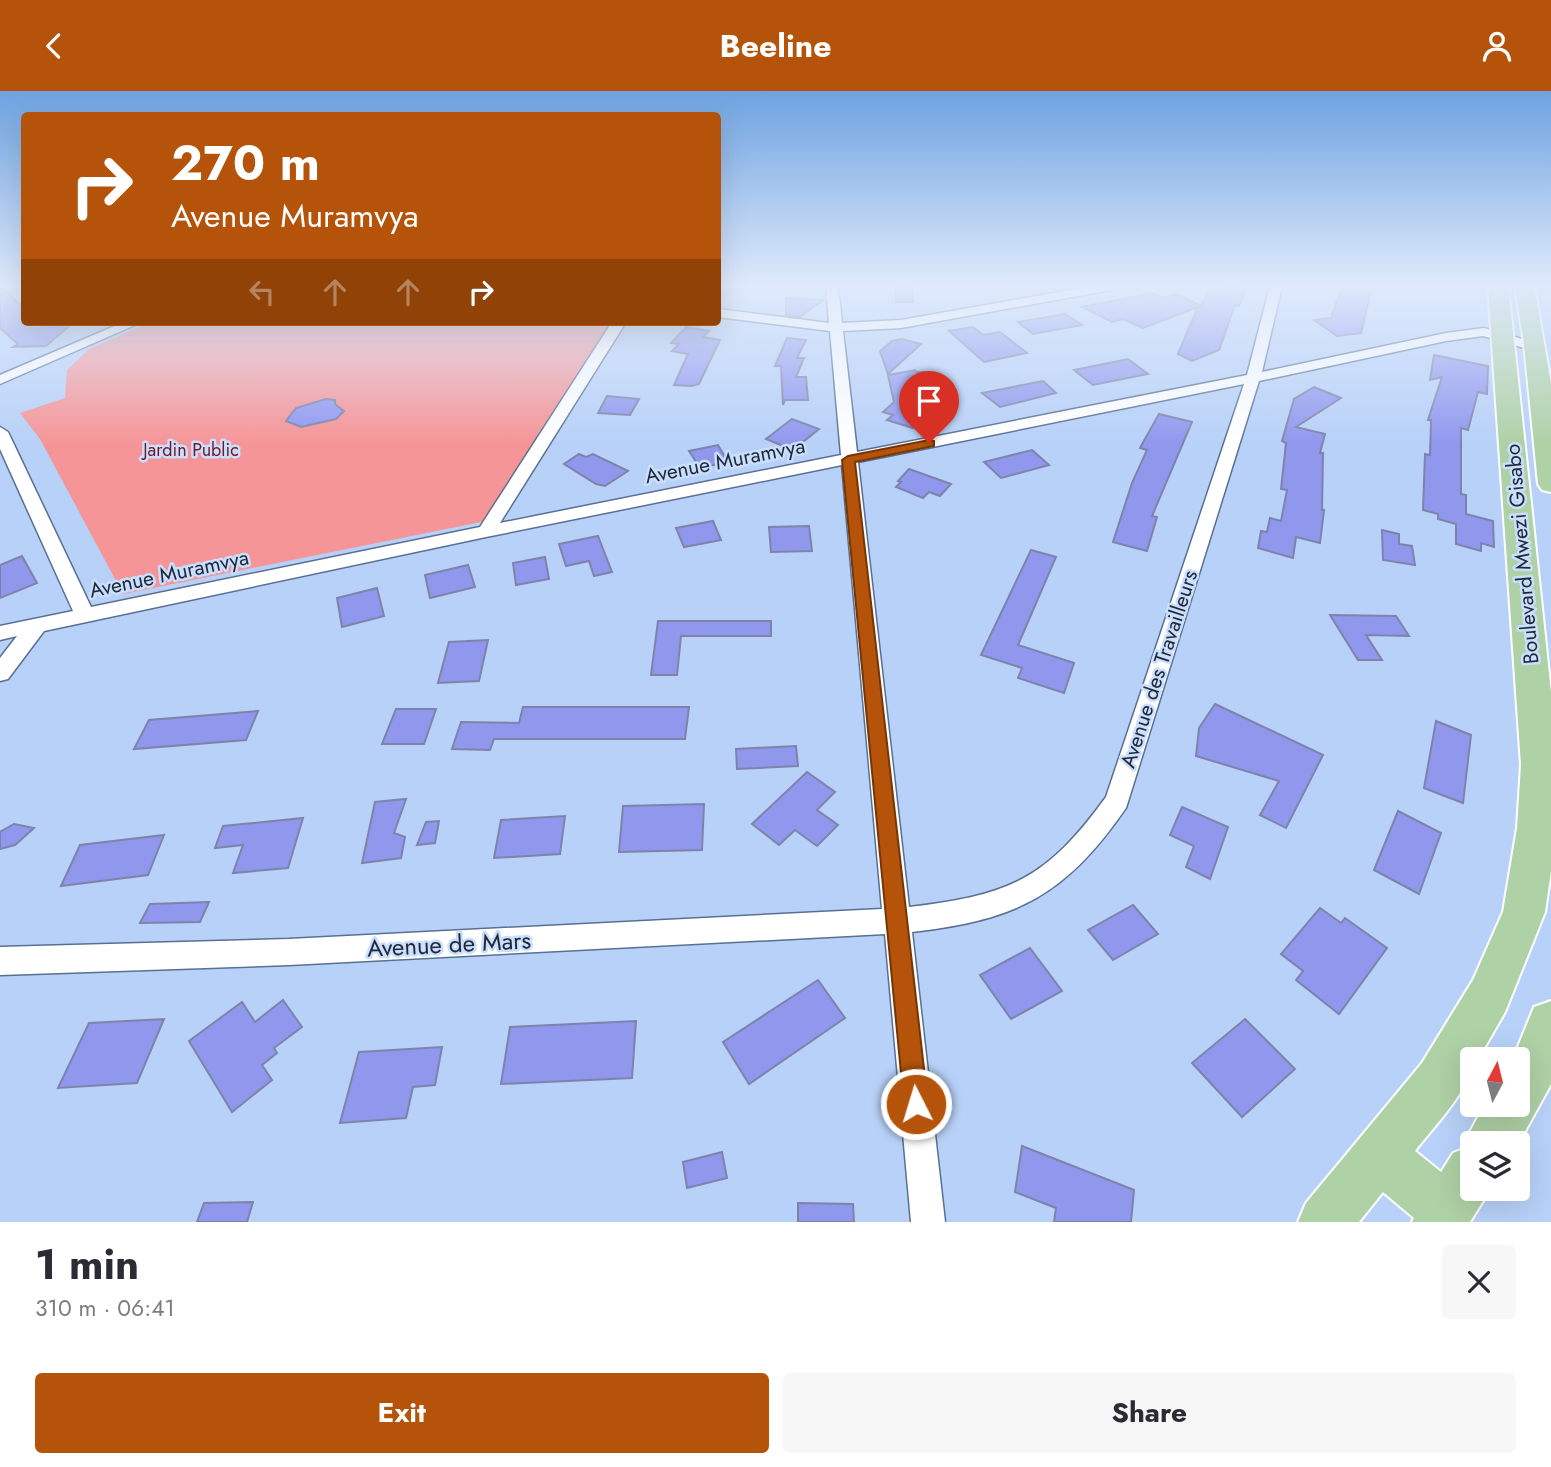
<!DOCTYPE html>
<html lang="en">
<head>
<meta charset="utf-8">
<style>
  :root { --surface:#fff; --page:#f7f7f7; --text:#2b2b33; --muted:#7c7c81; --accent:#b45309 }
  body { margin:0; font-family:Jost,sans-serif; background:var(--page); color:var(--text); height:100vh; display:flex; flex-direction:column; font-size:26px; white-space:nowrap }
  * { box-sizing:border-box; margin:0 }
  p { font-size:23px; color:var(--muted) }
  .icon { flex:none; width:38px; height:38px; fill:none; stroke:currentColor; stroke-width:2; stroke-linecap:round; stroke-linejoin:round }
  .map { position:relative; height:1131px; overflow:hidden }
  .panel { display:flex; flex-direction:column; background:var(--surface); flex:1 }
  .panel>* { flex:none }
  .banner { position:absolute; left:21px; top:21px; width:700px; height:214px; border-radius:7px; box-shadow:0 7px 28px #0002; background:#b45309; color:#fff; overflow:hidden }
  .needle { width:46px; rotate:7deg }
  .fabs { position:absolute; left:1460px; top:956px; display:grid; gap:14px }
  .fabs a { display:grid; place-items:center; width:70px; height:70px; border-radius:7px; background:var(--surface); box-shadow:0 7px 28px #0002; font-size:35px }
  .pin { position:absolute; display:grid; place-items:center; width:60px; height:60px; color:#fff; margin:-72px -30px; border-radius:50% 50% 50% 0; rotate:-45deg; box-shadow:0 0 7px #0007 }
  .pin .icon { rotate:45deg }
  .me { position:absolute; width:77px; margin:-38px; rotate:355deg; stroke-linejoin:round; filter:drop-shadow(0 0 5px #0008) }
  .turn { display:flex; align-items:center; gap:24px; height:147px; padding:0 35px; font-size:32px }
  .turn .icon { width:91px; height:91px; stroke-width:2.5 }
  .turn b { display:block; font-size:49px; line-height:60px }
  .lanes { display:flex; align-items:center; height:66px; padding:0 35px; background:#0003; justify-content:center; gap:35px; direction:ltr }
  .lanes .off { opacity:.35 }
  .round { display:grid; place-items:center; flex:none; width:74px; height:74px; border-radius:7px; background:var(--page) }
  .overview { display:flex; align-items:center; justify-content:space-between; height:119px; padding:0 35px }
  h1 { font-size:42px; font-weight:700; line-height:52px }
  .primary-button { display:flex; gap:14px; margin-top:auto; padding:14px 35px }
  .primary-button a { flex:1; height:80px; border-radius:7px; background:var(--accent); color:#fff; font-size:28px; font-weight:700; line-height:80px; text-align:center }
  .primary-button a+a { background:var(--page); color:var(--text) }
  header { display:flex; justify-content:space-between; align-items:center; height:91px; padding:0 35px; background:var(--accent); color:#fff; font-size:32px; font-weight:700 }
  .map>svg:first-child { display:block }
  .green { fill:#f69597 }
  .building { fill:#9098ee; stroke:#7e83ab; stroke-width:2 }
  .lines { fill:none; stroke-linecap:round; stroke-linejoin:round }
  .minor-casing { stroke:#597092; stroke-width:3 }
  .primary-casing { stroke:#fff; stroke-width:4 }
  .minor { fill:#fff; fill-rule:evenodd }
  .primary { fill:#afd1a6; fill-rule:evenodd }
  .route { fill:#b45309; stroke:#753606; stroke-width:2 }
  .labels { text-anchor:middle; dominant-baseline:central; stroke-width:5; stroke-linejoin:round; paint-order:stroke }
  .far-park-label { font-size:18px; fill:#721623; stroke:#cadefe }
  .street-label { font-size:21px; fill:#202938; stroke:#cadefe }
  .near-street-label { font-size:24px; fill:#202938; stroke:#cadefe }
</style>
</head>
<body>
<header><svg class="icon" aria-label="back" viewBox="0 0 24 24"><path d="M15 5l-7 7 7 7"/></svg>Beeline<svg class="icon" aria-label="person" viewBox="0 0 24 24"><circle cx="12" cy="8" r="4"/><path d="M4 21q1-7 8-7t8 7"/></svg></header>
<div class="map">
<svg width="1551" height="1131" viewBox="0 0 1551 1131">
  <rect width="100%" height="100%" fill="#b8d1f8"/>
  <path class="green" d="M152,231H615L486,430L123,503L40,348L20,322L65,307L67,279L89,258Z"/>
  <g class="building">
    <path d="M0,195L24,217V231H74L46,255L13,256L18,253L0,237Z"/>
    <path d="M1211,195L1246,197L1239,215L1235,214L1219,259L1192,270L1178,263L1198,216L1143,237L1123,228L1112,231L1082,216L1153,202L1162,207L1177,203L1201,215Z"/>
    <path d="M1342,195H1372L1361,242L1337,245L1314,229L1331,227Z"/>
    <path d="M895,196H912L913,211H896Z"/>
    <path d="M786,207L823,209L800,226L786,224Z"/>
    <path d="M1065,223L1082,234L1033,243L1018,231Z"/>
    <path d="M686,236L709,240L703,246L720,249L699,293L692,295L674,294L688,263L672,260L679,253L671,252Z"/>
    <path d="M973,236L983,244L1000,241L1027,262L984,271L949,240Z"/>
    <path d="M787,247L806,249L797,267H804L796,286H806L808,309H785L783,314L781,275H775Z"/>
    <path d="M902,248L921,253L888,283L880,260L892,250Z"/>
    <path d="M1434,264L1488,275L1487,303L1478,301L1468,339L1461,337V403L1466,404V423L1493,430L1494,456L1481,452V460L1456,453V433L1438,428V423L1423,419L1425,363L1430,364L1431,329H1428L1442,286L1430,289Z"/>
    <path d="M1128,268L1148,283L1093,294L1074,279Z"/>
    <path d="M915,279L916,281H925L929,292H941L950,302L913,337L887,329L893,324L883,321L894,311L888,284Z"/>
    <path d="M1043,290L1056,302L1000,316L982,302Z"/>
    <path d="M1314,296L1341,307L1296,336L1325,343L1320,362H1323L1322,419H1324L1320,452L1296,446L1293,467L1258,457L1261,440L1267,441L1270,427L1281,430L1287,399L1281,398L1286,352L1282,350L1294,308Z"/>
    <path d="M607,305L639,308L630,324L598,322Z"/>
    <path d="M326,308L335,309V313L344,320L336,328L301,336L286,330L296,317Z"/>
    <path d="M1159,323L1192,331L1152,425L1157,426L1147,460L1113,451L1132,392L1147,359L1140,357Z"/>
    <path d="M792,328L819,338L793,359L766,348Z"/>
    <path d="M718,354L728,371L700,377L689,360Z"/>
    <path d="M1032,359L1049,374L1001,387L984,371Z"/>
    <path d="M579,363L586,366L593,363L628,380L605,395L596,393L564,373Z"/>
    <path d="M909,378L951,393L940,405L929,401L923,407L896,396L901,391L898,390Z"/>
    <path d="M713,430L721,449L684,456L676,437Z"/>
    <path d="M809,435L812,460L771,461L769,436Z"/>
    <path d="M1382,439L1399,443V453L1412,455L1415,474L1383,469Z"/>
    <path d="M598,445L612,481L594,485L589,470L566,475L559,453Z"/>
    <path d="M1031,459L1056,466L1018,554L1074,572L1064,602L1018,587L1022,577L981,564Z"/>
    <path d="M22,465L37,492L0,507V474Z"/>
    <path d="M545,466L549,488L516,494L513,472Z"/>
    <path d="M468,474L475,496L430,507L425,484Z"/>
    <path d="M377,497L384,525L342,536L337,507Z"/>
    <path d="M1330,524L1396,525L1409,545L1366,544L1382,569H1358Z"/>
    <path d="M658,530H771V545H681L677,584H651Z"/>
    <path d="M488,549L479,590L438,592L449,551Z"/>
    <path d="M1215,613L1323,664L1286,737L1260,724L1279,690L1196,665L1199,637Z"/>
    <path d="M523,616H689L685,648H494L490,659L452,658L461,631L519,632Z"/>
    <path d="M396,618H436L424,653H382Z"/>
    <path d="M258,620L246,649L134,658L149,629Z"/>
    <path d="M1436,630L1471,644L1463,712L1424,697Z"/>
    <path d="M796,655L798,675L737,678L736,658Z"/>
    <path d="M807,681L835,701L817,719L838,734L817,755L795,739L779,754L752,733Z"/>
    <path d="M406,708L394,742L405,746L401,767L362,772L375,711Z"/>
    <path d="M704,713L702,759L619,761L623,715Z"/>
    <path d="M1182,716L1228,736L1210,788L1186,776L1194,755L1170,744Z"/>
    <path d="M1398,720L1441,742L1419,803L1374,779Z"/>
    <path d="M565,725L560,763L494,767L501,729Z"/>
    <path d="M303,727L288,777L233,782L243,754L215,757L223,735Z"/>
    <path d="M439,730L435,752L417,754L426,731Z"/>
    <path d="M14,733L34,737L15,754L0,758V741Z"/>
    <path d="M164,744L148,784L61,795L80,754Z"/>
    <path d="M209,811L200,831L140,832L150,813Z"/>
    <path d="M1133,814L1158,843L1113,869L1088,839Z"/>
    <path d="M1320,817L1341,832L1345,827L1387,857L1339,923L1296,889L1303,880L1281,863Z"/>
    <path d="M1030,857L1062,900L1011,928L980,884Z"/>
    <path d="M818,889L845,927L749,993L723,951Z"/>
    <path d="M283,909L302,936L274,957L277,962L262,974L272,989L232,1021L189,950L242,911L255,931Z"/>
    <path d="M164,928L137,992L58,997L89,932Z"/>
    <path d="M1245,928L1295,978L1242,1026L1192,972Z"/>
    <path d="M636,930L632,987L501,993L510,936Z"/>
    <path d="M442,956L435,994L413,996L406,1027L340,1032L359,961Z"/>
    <path d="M1022,1055L1134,1099L1131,1131H1054L1056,1117L1015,1101Z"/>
    <path d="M722,1061L727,1087L687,1097L683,1071Z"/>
    <path d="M253,1111L247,1131H197L204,1112Z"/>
    <path d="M798,1112L853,1113L854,1131H798Z"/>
  </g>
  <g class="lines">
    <defs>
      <g id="minor">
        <path d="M826,195H838L842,232L901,229L1093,195H1117L1111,199L901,237L843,240L857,361L1247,284L1270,195H1282L1262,281L1446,242L1484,237L1540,253L1542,256L1535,260L1483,245L1446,250L1259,290L1126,717C1065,805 1017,829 912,841L945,1131H911L885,843L289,874L0,884V856L289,848L882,818L842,374L486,446L44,540L8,588L0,590V567L17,545L0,549V535L73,520L0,358V336L8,341L91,516L480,436L612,231H626L500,432L841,364L830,240L718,226V218L829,232ZM1244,293L1106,706C1046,789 1009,804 909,816L858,371Z"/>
        <path d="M124,231H142L0,293V284Z"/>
      </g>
      <g id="primary">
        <path d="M1488,195H1508L1551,602V780L1545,821L1505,921L1478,968H1472C1472,998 1433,1036 1415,1060L1441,1081L1453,1062L1466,1057L1464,1052L1485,1013H1517V968H1513L1534,916L1551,910V993L1517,1055V1052H1472V1097H1491L1470,1131H1412L1414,1127L1383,1101L1359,1131H1298L1306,1112L1422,972L1473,889L1503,821L1517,737L1521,674Z"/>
        <path d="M1515,195H1534L1551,292V401L1542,399L1538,393L1524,253Z"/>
      </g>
    </defs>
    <use href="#minor" class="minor-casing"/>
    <use href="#primary" class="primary-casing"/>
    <use href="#minor" class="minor"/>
    <use href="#primary" class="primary"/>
  </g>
  <linearGradient id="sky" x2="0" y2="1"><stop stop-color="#6ea2e0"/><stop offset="0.55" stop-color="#dfeafc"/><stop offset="1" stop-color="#dfeafc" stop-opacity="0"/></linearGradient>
  <rect width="1551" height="353" fill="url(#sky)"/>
  <path class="route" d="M929,349L934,350V355L855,371L928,1013L924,1022L916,1025L907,1022L904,1013L842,369L848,365Z"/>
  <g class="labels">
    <g class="far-park-label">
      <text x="191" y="359">Jardin Public</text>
    </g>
    <g class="street-label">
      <text transform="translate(725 370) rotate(-11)">Avenue Muramvya</text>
      <text transform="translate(1522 463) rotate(-95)">Boulevard Mwezi Gisabo</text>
      <text transform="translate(169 483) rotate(-12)">Avenue Muramvya</text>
      <text transform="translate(1159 578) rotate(-72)">Avenue des Travailleurs</text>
    </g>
    <g class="near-street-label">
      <text transform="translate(449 853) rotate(-3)">Avenue de Mars</text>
    </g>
  </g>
</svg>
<div class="fabs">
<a><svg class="needle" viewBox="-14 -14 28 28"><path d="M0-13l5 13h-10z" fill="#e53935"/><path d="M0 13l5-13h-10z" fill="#7c7c81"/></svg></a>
<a><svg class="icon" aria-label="layers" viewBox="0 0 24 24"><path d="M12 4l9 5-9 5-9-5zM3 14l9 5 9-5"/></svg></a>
</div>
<div class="pin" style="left:929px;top:352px;background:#d93025"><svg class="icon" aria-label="arrive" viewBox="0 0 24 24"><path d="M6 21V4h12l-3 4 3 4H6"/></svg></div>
<svg class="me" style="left:916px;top:1013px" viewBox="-20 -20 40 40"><circle r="17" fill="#b45309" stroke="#fff" stroke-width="3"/><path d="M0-11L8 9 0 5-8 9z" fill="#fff"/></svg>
<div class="banner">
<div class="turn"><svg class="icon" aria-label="right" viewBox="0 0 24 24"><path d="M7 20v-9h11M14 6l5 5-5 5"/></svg><div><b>270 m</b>Avenue Muramvya</div></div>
<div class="lanes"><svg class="icon off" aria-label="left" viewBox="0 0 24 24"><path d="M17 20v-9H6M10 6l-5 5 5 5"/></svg><svg class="icon off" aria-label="ahead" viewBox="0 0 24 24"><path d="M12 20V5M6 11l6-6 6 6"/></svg><svg class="icon off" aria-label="ahead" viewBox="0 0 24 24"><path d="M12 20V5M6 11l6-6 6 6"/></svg><svg class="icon" aria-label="right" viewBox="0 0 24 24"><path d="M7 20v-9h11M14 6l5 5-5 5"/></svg></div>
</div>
</div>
<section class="panel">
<div class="overview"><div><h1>1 min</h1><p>310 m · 06:41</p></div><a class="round"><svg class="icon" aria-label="close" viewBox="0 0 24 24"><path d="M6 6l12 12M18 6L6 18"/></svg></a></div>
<div class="primary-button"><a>Exit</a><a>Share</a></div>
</section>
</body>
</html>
